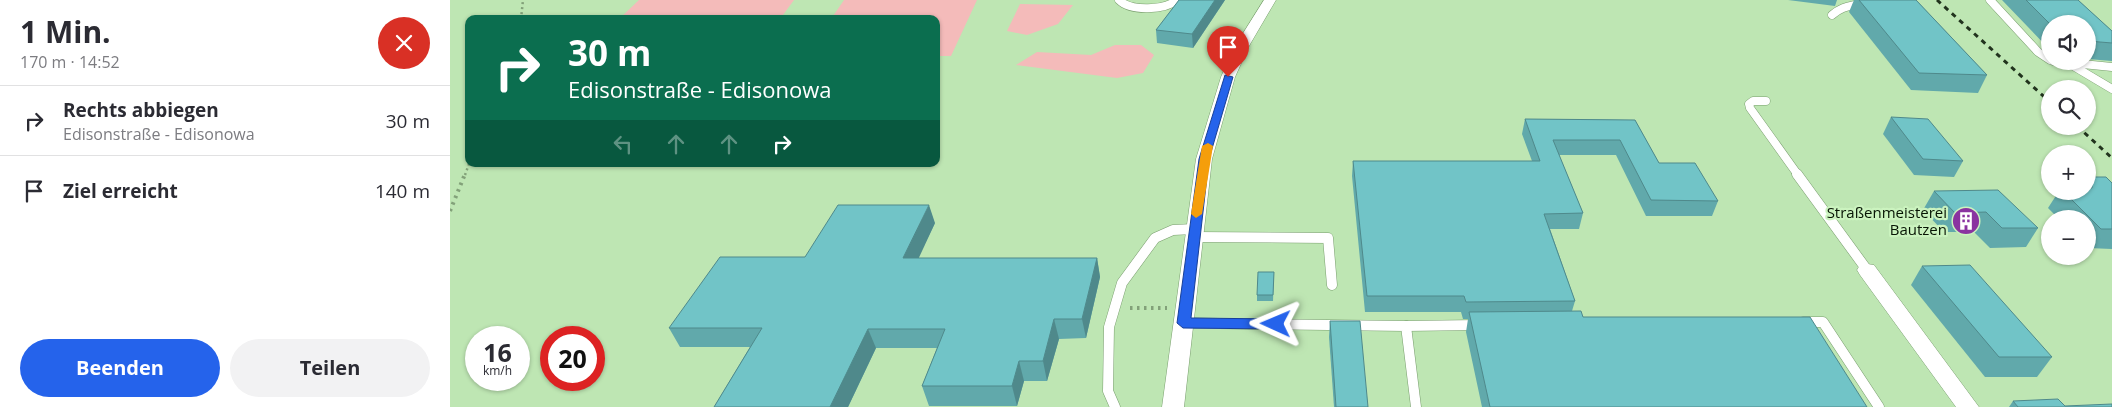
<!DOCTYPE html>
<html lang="de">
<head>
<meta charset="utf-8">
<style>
  :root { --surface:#fff; --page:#f2f2f3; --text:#2b2b33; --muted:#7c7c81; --line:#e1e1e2; --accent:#2563eb }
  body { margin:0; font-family:"Open Sans",sans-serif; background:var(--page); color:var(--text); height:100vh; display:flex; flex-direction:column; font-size:19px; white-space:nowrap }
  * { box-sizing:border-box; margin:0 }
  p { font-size:16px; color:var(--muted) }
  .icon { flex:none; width:28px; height:28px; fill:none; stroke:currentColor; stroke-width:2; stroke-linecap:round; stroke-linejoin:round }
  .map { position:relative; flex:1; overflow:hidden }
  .details { display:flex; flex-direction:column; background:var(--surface); width:450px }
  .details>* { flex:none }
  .guide { position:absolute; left:15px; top:15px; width:475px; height:152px; border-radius:10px; box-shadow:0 1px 4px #0004; background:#0b6e4f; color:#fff; overflow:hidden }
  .fabs { position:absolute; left:1591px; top:15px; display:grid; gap:10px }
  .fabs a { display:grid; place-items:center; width:55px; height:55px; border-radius:50%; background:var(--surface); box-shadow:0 1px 4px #0004; font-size:25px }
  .speed { position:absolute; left:15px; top:326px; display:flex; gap:10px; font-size:25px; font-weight:700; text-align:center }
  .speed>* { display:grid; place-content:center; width:65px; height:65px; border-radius:50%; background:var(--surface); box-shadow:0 1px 4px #0004; line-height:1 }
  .speed small { font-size:12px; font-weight:400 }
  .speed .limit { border:8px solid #d22; background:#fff; color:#111 }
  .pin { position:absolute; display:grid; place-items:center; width:42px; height:42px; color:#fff; margin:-51px -21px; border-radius:50% 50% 50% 0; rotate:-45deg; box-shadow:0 0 5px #0007 }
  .pin .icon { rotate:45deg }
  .me { position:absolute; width:55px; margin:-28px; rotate:271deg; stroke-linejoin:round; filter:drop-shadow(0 0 4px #0008) }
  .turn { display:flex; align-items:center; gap:18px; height:105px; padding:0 20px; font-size:22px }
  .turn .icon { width:65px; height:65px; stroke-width:2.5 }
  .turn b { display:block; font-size:35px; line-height:42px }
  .lanes { display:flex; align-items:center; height:48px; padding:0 20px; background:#0003; justify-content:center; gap:25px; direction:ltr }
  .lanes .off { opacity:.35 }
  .round { display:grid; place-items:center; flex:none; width:52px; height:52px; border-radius:26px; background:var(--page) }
  .headline { display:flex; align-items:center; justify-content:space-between; height:85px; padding:0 20px }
  h1 { font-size:30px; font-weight:700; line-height:38px }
  .action { display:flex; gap:10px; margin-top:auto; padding:10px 20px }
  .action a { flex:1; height:58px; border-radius:30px; background:var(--accent); color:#fff; font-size:20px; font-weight:700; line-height:58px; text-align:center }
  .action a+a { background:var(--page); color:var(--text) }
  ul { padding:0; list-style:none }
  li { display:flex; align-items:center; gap:15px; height:70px; padding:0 20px; border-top:1px solid var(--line) }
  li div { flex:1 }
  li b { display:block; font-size:19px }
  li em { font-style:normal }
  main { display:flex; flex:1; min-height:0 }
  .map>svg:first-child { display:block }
  .green { fill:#f4bbba }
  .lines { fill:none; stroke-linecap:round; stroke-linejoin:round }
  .service-far1-casing { stroke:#799e6e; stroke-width:9 }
  .service-casing { stroke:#799e6e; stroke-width:11 }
  .minor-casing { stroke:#799e6e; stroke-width:1 }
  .path-far1 { stroke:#82a179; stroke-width:2.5; stroke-dasharray:2 3; stroke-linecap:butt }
  .path { stroke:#82a179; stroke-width:4; stroke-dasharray:2.5 4.5; stroke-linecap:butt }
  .service-far1 { stroke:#fff; stroke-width:8 }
  .service { stroke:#fff; stroke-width:10 }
  .minor { fill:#fff; fill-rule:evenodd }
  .rail { stroke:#21331d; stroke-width:3; stroke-dasharray:5 5; stroke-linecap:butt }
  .wall { fill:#61a9ab }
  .shaded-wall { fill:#4f898b }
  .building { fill:#71c4c7; stroke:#4f898b }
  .route { fill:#2563eb; stroke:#184099 }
  .slow { fill:#f59e0b }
  .labels { text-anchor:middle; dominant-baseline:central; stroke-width:4.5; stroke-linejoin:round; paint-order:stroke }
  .poi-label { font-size:15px; fill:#071504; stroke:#cbf3bf; text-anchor:end }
</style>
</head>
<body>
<main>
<section class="details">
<div class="headline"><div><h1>1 Min.</h1><p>170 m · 14:52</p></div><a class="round" style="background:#d93025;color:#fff"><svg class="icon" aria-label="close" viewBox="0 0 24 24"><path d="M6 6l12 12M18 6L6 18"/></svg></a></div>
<ul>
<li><svg class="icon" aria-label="right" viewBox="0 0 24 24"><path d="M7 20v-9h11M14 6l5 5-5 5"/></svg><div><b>Rechts abbiegen</b><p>Edisonstraße - Edisonowa</p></div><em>30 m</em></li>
<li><svg class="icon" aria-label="arrive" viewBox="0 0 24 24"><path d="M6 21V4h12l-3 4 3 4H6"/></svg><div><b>Ziel erreicht</b></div><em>140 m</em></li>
</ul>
<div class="action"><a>Beenden</a><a>Teilen</a></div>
</section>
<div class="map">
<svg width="1662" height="407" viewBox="0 0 1662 407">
  <rect width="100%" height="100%" fill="#bee6b3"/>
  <g class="green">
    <path d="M189,0H344L330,19H169Z"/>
    <path d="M394,0H527L501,56H486V19H381Z"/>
    <path d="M570,4L623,5L608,24L577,35L557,31Z"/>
    <path d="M665,45H691L704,55L693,73L667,78L566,65L587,52L641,55Z"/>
  </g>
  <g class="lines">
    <defs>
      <g id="service-far1">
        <path d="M669,0C681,12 715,10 727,0"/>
        <path d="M1540,0L1588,52L1600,60"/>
        <path d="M1382,15C1396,3 1404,8 1419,0"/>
        <path d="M1603,61L1662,67"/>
        <path d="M1620,64L1662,89"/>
        <path d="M1316,101H1303L1299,104L1300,108L1348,175"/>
      </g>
      <g id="service">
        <path d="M1347,174L1417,270"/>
        <path d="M744,237L878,238L882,285"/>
        <path d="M1353,322H1373L1429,407"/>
        <path d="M734,323L956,326L966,407"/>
        <path d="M956,326L1027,325"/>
        <path d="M665,407L658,391L659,327L672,283L705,238L723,230L744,229"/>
      </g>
      <g id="minor">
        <path d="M814,0H826L799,46L785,77L762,159L734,407H712L746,159L771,77L785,46Z"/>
        <path d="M1417,264L1424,265L1529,407H1506L1410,275L1407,270L1410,265Z"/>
      </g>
    </defs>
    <use href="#service-far1" class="service-far1-casing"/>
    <use href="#service" class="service-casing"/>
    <use href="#minor" class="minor-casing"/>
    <g class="path-far1">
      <path d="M71,19L73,0"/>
      <path d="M15,175L19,164"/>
    </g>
    <g class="path">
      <path d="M0,211L15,174"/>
      <path d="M680,308H717"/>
    </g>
    <use href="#service-far1" class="service-far1"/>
    <use href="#service" class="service"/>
    <use href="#minor" class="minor"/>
    <g class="rail">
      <path d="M1487,0L1600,102"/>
      <path d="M1627,126L1662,158"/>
    </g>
  </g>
  <g class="wall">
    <path d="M729,0H775L743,48L707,43L706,30Z"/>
    <path d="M1338,0H1387L1385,6Z"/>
    <path d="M1404,0H1466L1537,75L1528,93L1461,90L1399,12Z"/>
    <path d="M1552,0H1628L1662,31V61L1638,59V24H1600V50Z"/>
    <path d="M1441,117L1513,161L1504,177L1464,175L1433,134Z"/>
    <path d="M1075,119L1185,120L1209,163L1268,201L1262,216H1196L1166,155H1109L1133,213L1129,229H1100L1125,301L1122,311L1133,317L1417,407H1032L1016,332L1018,319H1013L1011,312H915L902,176L903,161H1082L1072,134Z"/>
    <path d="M1642,177L1662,183V249L1638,248V219H1609L1598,208L1609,191H1638V183Z"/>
    <path d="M1484,191L1588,228L1576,247L1540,248L1524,232H1494L1473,210Z"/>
    <path d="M485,223L468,258H647L650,277L636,338L609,339L597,381H574L567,406H479L472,386L487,348H426L398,407H264L300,347H230L219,328Z"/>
    <path d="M1472,266L1602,357L1587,377H1535L1461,285Z"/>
    <path d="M824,272L823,301H807V295Z"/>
    <path d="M880,321L918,407H884L879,337Z"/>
    <path d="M1563,401L1615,406L1662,407H1559Z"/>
  </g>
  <g class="shaded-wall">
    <path d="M765,0H775L743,48L742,34Z"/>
    <path d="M479,205L485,223L460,277L453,258Z"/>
    <path d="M647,258L650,277L636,338L632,319Z"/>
    <path d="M604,319L609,339L597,381L593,361Z"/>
    <path d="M418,329L426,348L398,407H380Z"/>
    <path d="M569,361L574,381L567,406L562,386Z"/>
  </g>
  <g class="building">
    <path d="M729,0H765L742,34L706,30Z"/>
    <path d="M1409,0H1466L1537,75L1469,73Z"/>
    <path d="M1576,0H1628L1662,31V43L1638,41V24H1600Z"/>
    <path d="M1441,117L1478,119L1513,161L1473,159Z"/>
    <path d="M1075,119L1185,120L1209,163H1245L1268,201L1201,200L1170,140H1103L1133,213L1094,214L1125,301L1016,302L1014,296H917L903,161H1090Z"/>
    <path d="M1642,177H1656L1662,183V229H1651L1613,191H1638V188H1642Z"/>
    <path d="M1548,190L1588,228H1552L1536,212L1505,213L1484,191Z"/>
    <path d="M388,205H479L453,258H647L632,319H604L593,361H569L562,386H472L495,329H418L380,407H264L312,328H219L270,257H355Z"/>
    <path d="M1520,265L1602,357H1549L1472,266Z"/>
    <path d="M808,272H824L823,295H807Z"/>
    <path d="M1131,311L1133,317H1360L1417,407H1040L1019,312Z"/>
    <path d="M880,321H910L918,407H886Z"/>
    <path d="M1608,399L1615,406L1662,404V407H1568L1563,401Z"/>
  </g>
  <path class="route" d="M775,75L783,77L759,159L741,318L826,319L833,324L826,329L733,328L727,323L749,159Z"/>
  <path class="slow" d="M758,143L763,146L752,214L746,218L741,214L752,146Z"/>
  <defs>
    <symbol id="building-disc" viewBox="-11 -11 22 22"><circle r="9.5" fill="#8a33a0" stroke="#cbf3bf"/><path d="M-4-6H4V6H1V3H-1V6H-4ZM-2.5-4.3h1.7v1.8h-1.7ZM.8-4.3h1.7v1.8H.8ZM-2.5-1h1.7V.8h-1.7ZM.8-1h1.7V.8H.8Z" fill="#fff"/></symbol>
  </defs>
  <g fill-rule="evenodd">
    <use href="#building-disc" x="1500" y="205" width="32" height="32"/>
  </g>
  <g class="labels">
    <g class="poi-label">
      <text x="1497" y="212">Straßenmeisterei<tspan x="1497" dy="17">Bautzen</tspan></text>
    </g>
  </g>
</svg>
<div class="fabs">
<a><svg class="icon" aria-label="sound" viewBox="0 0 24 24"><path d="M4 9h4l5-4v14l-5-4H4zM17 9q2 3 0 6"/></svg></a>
<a><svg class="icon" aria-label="search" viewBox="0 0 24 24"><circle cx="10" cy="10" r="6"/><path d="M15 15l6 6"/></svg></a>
<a>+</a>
<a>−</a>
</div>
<div class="speed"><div>16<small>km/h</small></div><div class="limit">20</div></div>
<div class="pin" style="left:778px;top:77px;background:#d93025"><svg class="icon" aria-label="arrive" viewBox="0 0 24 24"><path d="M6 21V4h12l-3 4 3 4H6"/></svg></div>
<svg class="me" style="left:826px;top:324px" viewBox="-20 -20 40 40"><path d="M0-17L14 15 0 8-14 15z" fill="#2563eb" stroke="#fff" stroke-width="4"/></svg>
<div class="guide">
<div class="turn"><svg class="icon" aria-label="right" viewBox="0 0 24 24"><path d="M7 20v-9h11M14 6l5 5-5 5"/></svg><div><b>30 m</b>Edisonstraße - Edisonowa</div></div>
<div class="lanes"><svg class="icon off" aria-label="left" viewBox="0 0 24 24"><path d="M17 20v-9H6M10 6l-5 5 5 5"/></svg><svg class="icon off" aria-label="ahead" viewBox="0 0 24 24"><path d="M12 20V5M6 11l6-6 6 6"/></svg><svg class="icon off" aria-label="ahead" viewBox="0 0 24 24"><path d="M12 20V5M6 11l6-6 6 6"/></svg><svg class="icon" aria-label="right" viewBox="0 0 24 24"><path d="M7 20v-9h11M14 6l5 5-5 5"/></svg></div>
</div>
</div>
</main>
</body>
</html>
